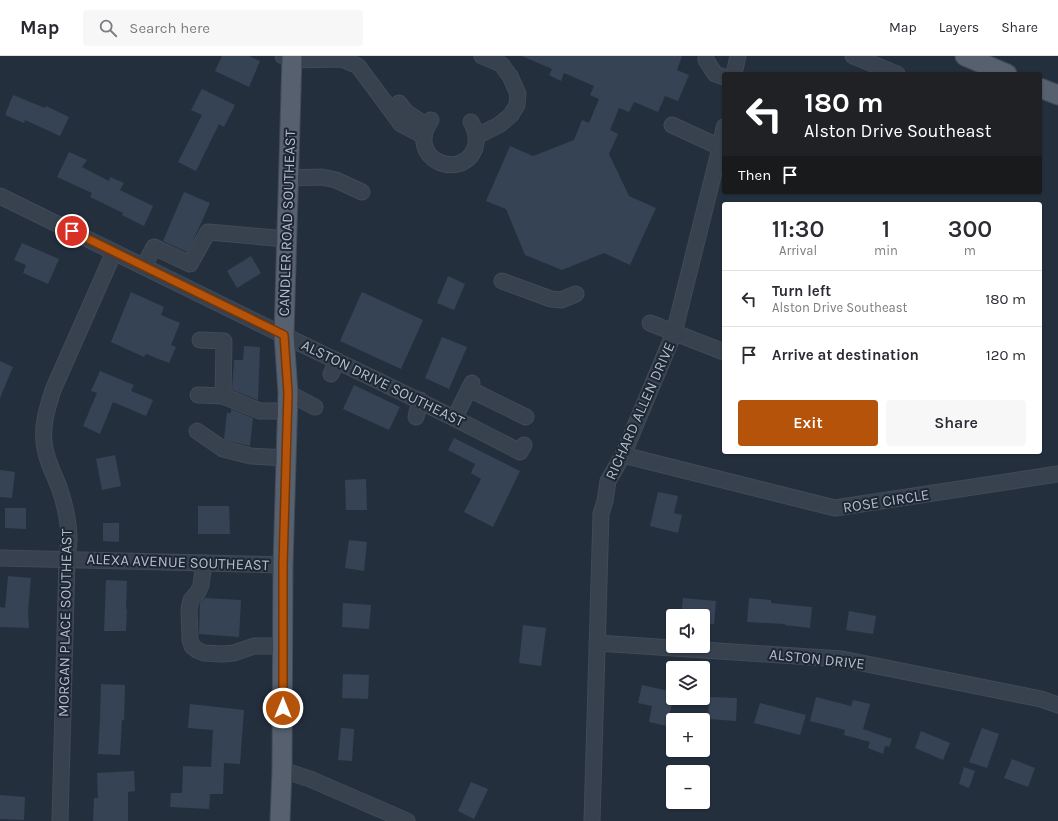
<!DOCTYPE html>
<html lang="en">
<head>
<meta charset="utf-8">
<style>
  :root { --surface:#fff; --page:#f7f7f7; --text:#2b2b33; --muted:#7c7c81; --line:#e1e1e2; --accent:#b45309 }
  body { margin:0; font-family:Karla,sans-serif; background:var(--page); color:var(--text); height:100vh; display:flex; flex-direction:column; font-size:15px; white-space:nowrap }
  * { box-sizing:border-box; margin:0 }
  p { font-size:13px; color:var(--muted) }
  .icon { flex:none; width:22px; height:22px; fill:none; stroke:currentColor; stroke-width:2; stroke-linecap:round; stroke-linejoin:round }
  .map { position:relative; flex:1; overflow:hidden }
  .side { position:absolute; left:722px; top:146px; width:320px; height:252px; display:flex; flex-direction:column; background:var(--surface); border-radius:4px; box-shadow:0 1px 3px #0004 }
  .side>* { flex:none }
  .top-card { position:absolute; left:722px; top:16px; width:320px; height:122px; border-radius:4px; box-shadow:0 1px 3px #0004; background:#202124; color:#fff; overflow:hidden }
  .tools { position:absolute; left:666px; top:553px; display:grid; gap:8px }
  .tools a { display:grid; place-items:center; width:44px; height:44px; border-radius:4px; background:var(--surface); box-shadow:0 1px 3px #0004; font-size:20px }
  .pin { position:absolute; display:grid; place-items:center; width:34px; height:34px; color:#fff; margin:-17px; border:2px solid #fff; border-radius:50%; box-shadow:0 1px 4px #0007 }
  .me { position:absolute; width:44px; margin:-22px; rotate:0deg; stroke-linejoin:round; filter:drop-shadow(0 0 3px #0008) }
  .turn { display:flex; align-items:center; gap:14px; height:84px; padding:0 16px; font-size:18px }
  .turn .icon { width:52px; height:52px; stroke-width:2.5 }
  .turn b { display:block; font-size:28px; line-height:34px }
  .then { display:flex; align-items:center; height:38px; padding:0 16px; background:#0003; gap:8px; font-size:15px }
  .eta { display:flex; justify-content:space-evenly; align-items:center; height:68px; text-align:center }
  .eta b { font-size:24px; font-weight:600; line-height:28px }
  .primary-button { display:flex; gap:8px; margin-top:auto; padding:8px 16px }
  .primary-button a { flex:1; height:46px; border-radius:4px; background:var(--accent); color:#fff; font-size:16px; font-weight:600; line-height:46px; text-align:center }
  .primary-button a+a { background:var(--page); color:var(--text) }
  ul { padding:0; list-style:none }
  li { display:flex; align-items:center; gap:12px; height:56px; padding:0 16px; border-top:1px solid var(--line) }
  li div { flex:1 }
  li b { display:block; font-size:15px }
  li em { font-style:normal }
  header { display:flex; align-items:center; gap:24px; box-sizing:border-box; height:56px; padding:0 20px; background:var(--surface); border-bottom:1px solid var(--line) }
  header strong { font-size:19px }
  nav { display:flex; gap:22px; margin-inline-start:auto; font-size:14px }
  .search { width:280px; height:36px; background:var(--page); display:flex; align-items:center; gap:10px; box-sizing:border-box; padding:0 14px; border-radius:4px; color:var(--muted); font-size:15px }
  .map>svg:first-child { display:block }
  .building { fill:#364354 }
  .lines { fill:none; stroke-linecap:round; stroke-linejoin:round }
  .minor-casing { stroke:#414a57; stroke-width:17 }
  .major-casing { stroke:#414a57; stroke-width:21 }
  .minor { stroke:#38414e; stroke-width:15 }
  .major { stroke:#56606e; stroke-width:19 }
  .route-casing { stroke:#753606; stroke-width:10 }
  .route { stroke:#b45309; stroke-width:7 }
  .labels { text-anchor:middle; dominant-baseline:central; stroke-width:4; stroke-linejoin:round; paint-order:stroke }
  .street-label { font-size:15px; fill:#b4bcc9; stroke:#1d2633 }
</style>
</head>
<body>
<header>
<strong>Map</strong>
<div class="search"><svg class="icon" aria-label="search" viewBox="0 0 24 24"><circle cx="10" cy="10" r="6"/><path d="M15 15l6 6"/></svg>Search here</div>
<nav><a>Map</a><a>Layers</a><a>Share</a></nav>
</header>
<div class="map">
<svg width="1058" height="765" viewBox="0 0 1058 765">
  <rect width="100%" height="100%" fill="#242f3e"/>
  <g class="building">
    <path d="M222,0H249L260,5L249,31L215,15Z"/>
    <path d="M522,0H682L677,14L689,19L678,45L665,40L658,56L634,46L629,56L619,52L610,74L618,78L609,98L629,140L656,152L630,209L604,197L562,214L525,199L506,153L486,145L510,90L533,100L574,84L582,64L589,67L599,43L590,39L594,30L564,17L561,25L549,19L552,13Z"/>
    <path d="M202,33L235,49L224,71L219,68L196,115L178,106L202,59L191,54Z"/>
    <path d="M13,39L45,52L46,50L69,61L60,80L25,64L24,67L5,59Z"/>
    <path d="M69,96L87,104L82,111L109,125L110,121L124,127L120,134L153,150L144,170L122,159L123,157L90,141L92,137L57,121Z"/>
    <path d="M184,136L210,147L193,185L187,196L163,185Z"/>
    <path d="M22,187L59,203L48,228L23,217L26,209L14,204Z"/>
    <path d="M251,200L261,217L237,232L227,215Z"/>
    <path d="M448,220L465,228L454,254L437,247Z"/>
    <path d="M131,236L164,251L161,259L180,267L171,289L176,291L169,307L146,298L144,301L111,286Z"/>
    <path d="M362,236L423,264L401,313L340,285Z"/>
    <path d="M442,281L467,291L449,333L425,322Z"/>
    <path d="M244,290L260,291L258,344L232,334L234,304H243Z"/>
    <path d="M0,305L13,311L0,342Z"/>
    <path d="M100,315L134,329L131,335L153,344L146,360L113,346L100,378L83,370L97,337L91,335Z"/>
    <path d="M354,329L400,351L389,374L343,353Z"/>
    <path d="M231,353L253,362L250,390L227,385L224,383L227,357H231Z"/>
    <path d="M454,382L520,415L493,471L464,456L481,423L471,417L475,408L448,394Z"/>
    <path d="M115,399L121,430L102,434L96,403Z"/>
    <path d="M0,414L15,416L12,442L0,441Z"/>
    <path d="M366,423L367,454H346L345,424Z"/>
    <path d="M658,436L678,440L674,457L682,459L678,477L650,470Z"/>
    <path d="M198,450H229L230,478H198Z"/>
    <path d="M5,452H26V473L5,472Z"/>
    <path d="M103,467H119V486L103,485Z"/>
    <path d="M349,484L367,486L364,515L345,512Z"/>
    <path d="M8,520L31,522L28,555L29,572L0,571V551L5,552Z"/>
    <path d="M106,524L127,525L126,553H127L126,575H104Z"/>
    <path d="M205,542L241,544L239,581L199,578L200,547Z"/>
    <path d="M683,542L716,545L714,568L703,567V560H681Z"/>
    <path d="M749,542L771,544V547L812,551L810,572L785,569V568L747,566Z"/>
    <path d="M343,547L371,549L369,573L342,571Z"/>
    <path d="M849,555L876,560L873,578L846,574Z"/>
    <path d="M523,569L546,572L541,610L519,607Z"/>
    <path d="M343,618L369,619L368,643L342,642Z"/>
    <path d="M101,628L125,629L124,664H122L120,699L98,698L100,663Z"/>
    <path d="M642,629L673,636V649L672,648L667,670L649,666L652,650L638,647Z"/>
    <path d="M709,641L737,642L736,665L708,663Z"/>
    <path d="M816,641L851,650L853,644L870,648L863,673L892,683L889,691L885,690L883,698L868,692L870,686L844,679L845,674L810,665Z"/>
    <path d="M760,647L806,659L800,679L754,667Z"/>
    <path d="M190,648L244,654L240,708L224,707L223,738H210L209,753L170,751L171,737H182L183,710L211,711L213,674L188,672Z"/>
    <path d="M341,672L354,673L352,705L338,704Z"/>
    <path d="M982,672L999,678L987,712L969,706Z"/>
    <path d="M921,675L950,687L943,704L915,692Z"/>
    <path d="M1012,703L1035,712L1028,731L1004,722Z"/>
    <path d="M964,711L975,715L969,732L959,728Z"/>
    <path d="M134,715L135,735L128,736V765H93L94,742H98L97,717Z"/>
    <path d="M471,726L488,733L474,763L458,755Z"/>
    <path d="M0,739L25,741L24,764L0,763Z"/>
  </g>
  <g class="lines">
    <defs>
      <g id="minor">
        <path d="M283,0L291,4L342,3L358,10L401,68L424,80"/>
        <path d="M706,0V4L715,18L724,21"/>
        <path d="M853,0L897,18"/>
        <path d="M734,18L738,0"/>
        <path d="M399,47L406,56L424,68L426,70"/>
        <path d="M431,64C404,102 461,127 475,92C478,82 476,74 471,66"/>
        <path d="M672,69L724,93"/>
        <path d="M477,80L499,69L511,59L517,49L518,38L510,20L501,8L482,0"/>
        <path d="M288,122L322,121L336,124L362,136"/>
        <path d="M0,140C95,186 190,234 285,280C364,318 443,355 520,396L524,389"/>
        <path d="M144,210L154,191L190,208L208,176L286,183"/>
        <path d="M502,225L551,243L561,244L576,238"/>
        <path d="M650,267L724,296"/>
        <path d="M200,284L224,285L223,340L260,355H287"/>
        <path d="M331,318L337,305"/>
        <path d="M469,333L526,361"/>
        <path d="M288,337L315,351"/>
        <path d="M198,339L223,340"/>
        <path d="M416,361L420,344"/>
        <path d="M455,361L472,327"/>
        <path d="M197,375L223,393L251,400L286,402"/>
        <path d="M623,399L835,452L1058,418"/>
        <path d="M0,502L283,509"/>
        <path d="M204,507L201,529L198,536L191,544L189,553L190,584L192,590L197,594L204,597L223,598L234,597L254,590H283"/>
        <path d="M597,587L842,603L1041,643L1058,649"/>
        <path d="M282,714L310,723L407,765"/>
        <path d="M60,765L67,503C67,497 69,491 69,485C69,467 65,448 59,431C53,416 45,401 44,385C42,368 48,350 53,334L114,196"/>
        <path d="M592,765L601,458L605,445L608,425L623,399L674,277L720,92L724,71"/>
      </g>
      <g id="major">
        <path d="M965,0L1007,18"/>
        <path d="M1040,32L1058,39"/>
        <path d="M280,765L282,714L283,509L288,337L284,279L292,0"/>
      </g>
    </defs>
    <use href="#minor" class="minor-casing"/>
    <use href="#major" class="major-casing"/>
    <use href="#minor" class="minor"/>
    <use href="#major" class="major"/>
  </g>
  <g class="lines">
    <defs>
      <path id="route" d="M72,175L284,279L288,337L283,509V652"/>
    </defs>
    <use href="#route" class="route-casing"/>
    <use href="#route" class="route"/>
  </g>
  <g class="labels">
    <g class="street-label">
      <text transform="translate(287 167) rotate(-88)">CANDLER ROAD SOUTHEAST</text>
      <text transform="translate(383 327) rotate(26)">ALSTON DRIVE SOUTHEAST</text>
      <text transform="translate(640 355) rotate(-66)">RICHARD ALLEN DRIVE</text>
      <text transform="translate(886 445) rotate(-9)">ROSE CIRCLE</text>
      <text transform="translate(178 506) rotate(2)">ALEXA AVENUE SOUTHEAST</text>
      <text transform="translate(65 567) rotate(-89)">MORGAN PLACE SOUTHEAST</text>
      <text transform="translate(817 603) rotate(6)">ALSTON DRIVE</text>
    </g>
  </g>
</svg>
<div class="tools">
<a><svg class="icon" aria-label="sound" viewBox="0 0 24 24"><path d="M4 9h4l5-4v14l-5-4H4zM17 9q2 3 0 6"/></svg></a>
<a><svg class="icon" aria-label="layers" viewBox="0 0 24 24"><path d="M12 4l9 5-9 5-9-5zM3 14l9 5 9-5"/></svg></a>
<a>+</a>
<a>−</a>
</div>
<div class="pin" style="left:72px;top:175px;background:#d93025"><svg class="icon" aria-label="arrive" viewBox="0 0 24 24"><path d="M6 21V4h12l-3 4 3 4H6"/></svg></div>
<svg class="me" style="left:283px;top:652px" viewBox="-20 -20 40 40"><circle r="17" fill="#b45309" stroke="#fff" stroke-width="3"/><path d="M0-11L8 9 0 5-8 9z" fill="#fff"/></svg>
<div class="top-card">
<div class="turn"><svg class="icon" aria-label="left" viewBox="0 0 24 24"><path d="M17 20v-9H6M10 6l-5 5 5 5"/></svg><div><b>180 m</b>Alston Drive Southeast</div></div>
<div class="then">Then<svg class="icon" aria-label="arrive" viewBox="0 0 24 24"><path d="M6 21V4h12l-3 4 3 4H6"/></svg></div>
</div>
<section class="side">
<div class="eta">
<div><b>11:30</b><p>Arrival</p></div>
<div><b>1</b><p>min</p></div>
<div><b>300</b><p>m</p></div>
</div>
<ul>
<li><svg class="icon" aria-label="left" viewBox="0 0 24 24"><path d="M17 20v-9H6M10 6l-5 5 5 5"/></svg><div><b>Turn left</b><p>Alston Drive Southeast</p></div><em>180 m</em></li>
<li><svg class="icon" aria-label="arrive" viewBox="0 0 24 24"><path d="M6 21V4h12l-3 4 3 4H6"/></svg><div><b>Arrive at destination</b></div><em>120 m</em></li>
</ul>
<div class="primary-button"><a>Exit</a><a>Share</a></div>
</section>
</div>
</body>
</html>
